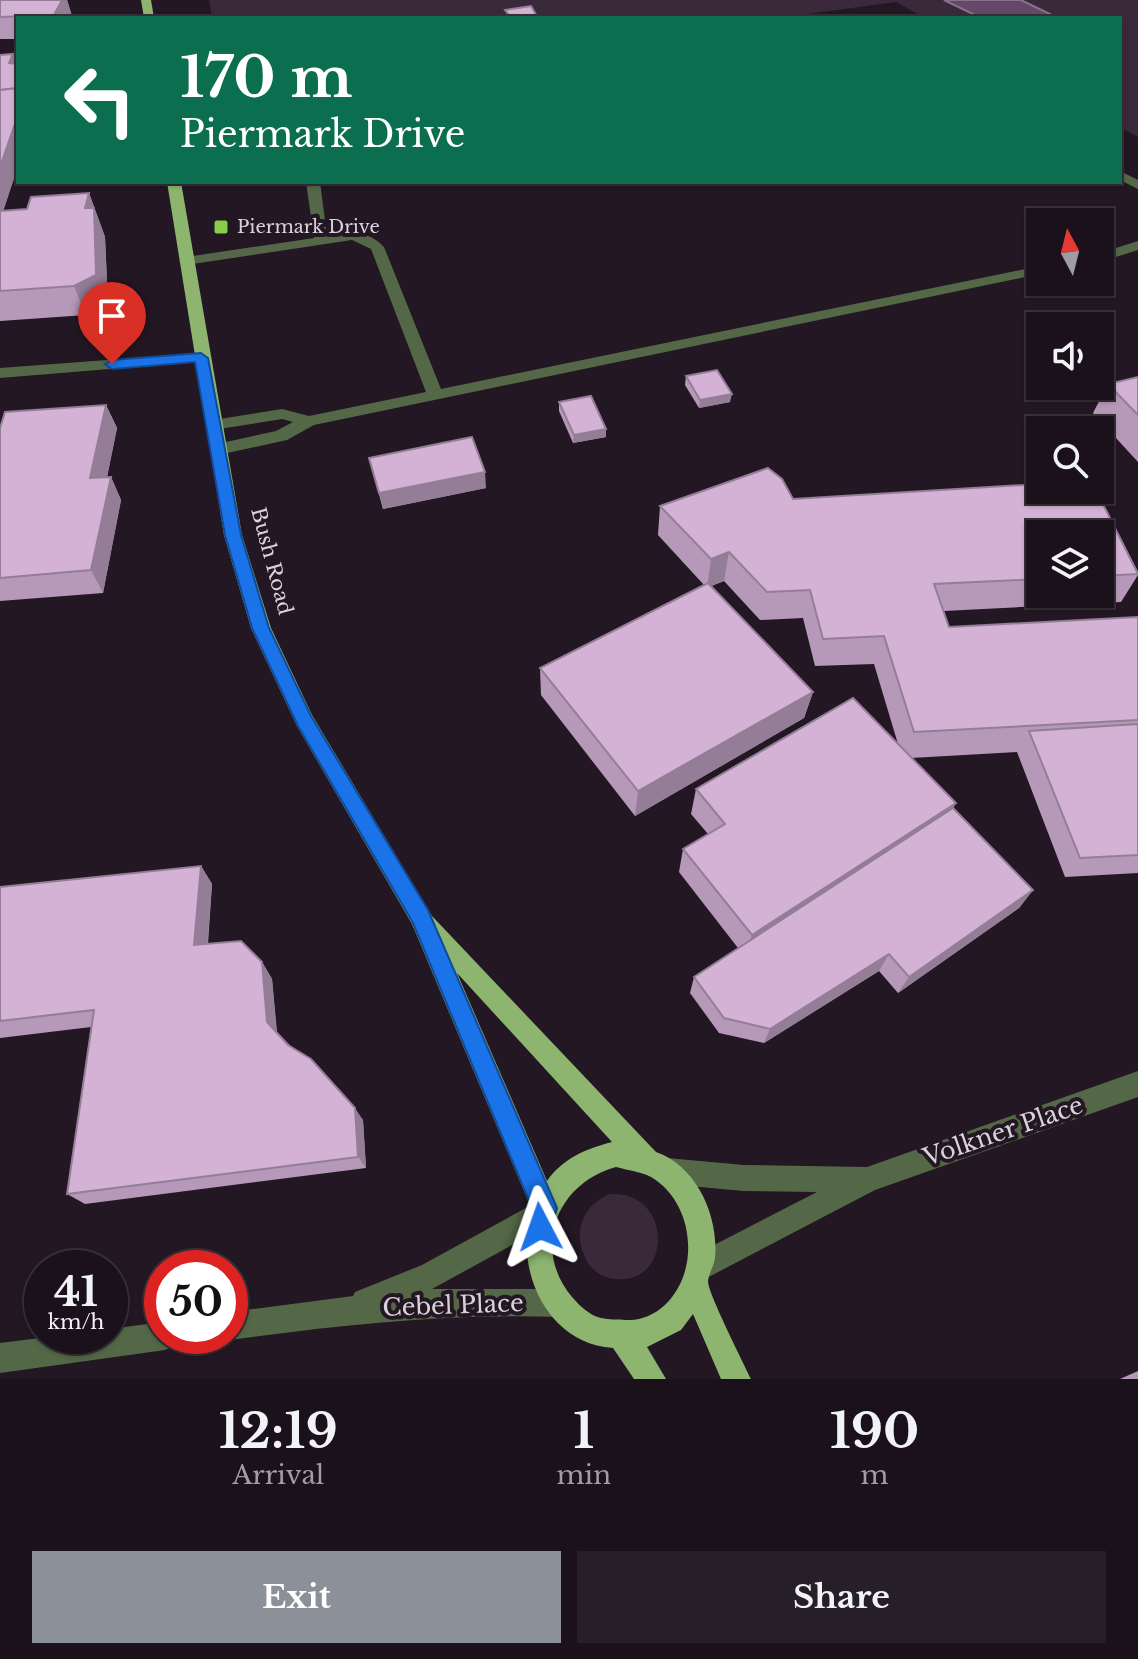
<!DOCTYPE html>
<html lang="en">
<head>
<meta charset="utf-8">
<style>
  :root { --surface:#1a111a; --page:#271f27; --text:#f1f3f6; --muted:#9f9da2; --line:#383139; --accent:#8c9099 }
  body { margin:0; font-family:"Libre Baskerville",serif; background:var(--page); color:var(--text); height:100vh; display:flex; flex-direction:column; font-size:30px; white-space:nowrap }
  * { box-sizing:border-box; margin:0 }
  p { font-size:26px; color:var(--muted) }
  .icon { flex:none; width:44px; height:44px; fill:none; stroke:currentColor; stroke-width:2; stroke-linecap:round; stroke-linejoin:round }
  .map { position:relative; height:1379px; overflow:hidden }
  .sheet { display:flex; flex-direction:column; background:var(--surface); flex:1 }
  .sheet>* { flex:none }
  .top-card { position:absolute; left:16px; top:16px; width:1106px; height:168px; border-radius:0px; box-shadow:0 2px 6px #0004,0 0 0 2px var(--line); background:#0b6e4f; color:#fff; overflow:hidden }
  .needle { width:52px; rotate:353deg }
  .buttons { position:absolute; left:1026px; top:208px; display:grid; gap:16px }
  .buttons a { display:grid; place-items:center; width:88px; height:88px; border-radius:0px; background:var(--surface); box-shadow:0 2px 6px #0004,0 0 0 2px var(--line); font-size:40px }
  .speed { position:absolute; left:24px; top:1250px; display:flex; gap:16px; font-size:40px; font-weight:700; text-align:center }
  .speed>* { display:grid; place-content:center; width:104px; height:104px; border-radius:50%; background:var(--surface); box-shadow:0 2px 6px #0004,0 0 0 2px var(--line); line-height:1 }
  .speed small { font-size:20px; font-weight:400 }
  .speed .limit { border:12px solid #d22; background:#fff; color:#111 }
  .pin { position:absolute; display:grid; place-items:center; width:68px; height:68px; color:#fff; margin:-82px -34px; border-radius:50% 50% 50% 0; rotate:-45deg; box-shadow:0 0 8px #0007 }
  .pin .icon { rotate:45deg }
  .me { position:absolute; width:88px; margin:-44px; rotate:356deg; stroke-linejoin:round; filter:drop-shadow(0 0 6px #0008) }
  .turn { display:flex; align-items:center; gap:28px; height:168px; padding:0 32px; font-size:36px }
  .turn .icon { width:104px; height:104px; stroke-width:2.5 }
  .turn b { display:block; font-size:56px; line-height:68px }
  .eta { display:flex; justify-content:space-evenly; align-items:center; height:136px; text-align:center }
  .eta b { font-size:48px; font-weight:700; line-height:56px }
  .action { display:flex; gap:16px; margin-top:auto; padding:16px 32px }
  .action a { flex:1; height:92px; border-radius:0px; background:var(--accent); color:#fff; font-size:32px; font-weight:700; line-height:92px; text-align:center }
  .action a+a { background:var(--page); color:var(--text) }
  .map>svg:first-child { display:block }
  .green { fill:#3a293b }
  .water { fill:#654767; stroke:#88718a; stroke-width:2 }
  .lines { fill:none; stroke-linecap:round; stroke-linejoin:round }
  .minor { fill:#546847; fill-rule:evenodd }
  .major { fill:#8db570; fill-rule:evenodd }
  .wall { fill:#b699b8; fill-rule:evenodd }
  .shaded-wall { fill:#947d96 }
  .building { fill:#d4b2d6; stroke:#947d96; stroke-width:2 }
  .route { fill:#1a73e8; stroke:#114b97; stroke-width:2 }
  .poi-dot { fill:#88cf49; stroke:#231723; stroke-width:3 }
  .labels { text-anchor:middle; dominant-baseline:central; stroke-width:8; stroke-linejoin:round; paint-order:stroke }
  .far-poi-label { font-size:18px; fill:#dad2da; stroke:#231723; text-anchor:start }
  .street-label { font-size:20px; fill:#dad2da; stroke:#231723 }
  .near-street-label { font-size:24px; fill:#dad2da; stroke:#231723 }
</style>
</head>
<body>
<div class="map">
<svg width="1138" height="1379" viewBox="0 0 1138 1379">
  <rect width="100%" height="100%" fill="#231723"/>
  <g class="green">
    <path d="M209,0H1138V137L1120,127V18H925L896,2L778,18H212Z"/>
    <path d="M610,1194C674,1191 672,1285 616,1279C601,1278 589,1269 584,1255C573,1229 585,1204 610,1194Z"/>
  </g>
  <path class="water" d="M944,0H1021L1058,18H981Z"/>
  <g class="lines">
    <g class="minor">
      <path d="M1120,171L1138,180V189L1120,180Z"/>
      <path d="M306,182H320L327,236C348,232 369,230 384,247L441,389L1040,266V274L314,425L287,440L218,455L212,453L210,449L212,445L276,431L293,422L282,419L213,430L207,429L205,425L207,421L282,409L309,416L426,392L371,249L352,240L186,265L179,261L186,257L314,238Z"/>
      <path d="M1138,241V250L1100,262V253Z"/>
      <path d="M201,353L206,355V361L0,378V368Z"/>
      <path d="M1138,1071V1097L875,1190L701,1281L691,1277L687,1267L691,1257L817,1192L744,1191L667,1184L658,1180L654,1171L658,1162L667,1158L744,1165L867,1167Z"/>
      <path d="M544,1198L554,1202L558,1212L554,1222L432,1289H559L569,1293L573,1303L569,1313L559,1317C448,1313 340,1325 230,1340L220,1336H230V1312L353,1296L355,1292L422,1265Z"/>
      <path d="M162,1322V1336H179L175,1346L165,1350L0,1373V1343L56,1336H110V1329Z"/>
    </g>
    <g class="major">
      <path d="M141,0H151L154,18H144Z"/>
      <path d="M167,182H181L242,535L271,628L312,715L432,916L656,1152C697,1166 719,1217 715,1258C714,1266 708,1275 708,1282C709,1295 743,1362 751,1379H721L693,1314L681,1330L647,1347L666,1379H634L613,1348C546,1344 513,1267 532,1210L412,924L297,726L251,628L224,535ZM457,973L612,1142C586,1149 563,1158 547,1181ZM616,1167C627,1170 642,1172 651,1177C687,1198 698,1250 679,1286C668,1307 649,1321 626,1320C618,1319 609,1320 601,1318C590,1316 579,1305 572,1297C531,1248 557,1183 616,1167Z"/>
    </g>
  </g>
  <g class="wall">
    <path d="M0,0H67L72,16L71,18H18V39H0Z"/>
    <path d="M13,54L18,64V166L3,211L27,209L89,193L105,237L108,304L86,315L0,321V55Z"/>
    <path d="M686,376L730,402L699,408L685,385Z"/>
    <path d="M1138,377V462L1093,413L1108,384Z"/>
    <path d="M559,402L606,437L573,443L559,411Z"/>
    <path d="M106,405L117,428L107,477H111L121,500L103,593L0,601V428Z"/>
    <path d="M369,458L486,488L383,509Z"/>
    <path d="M768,468L782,479L793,499L1040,484V490H1096L1138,572V575L1121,602L944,611L949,627L1138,617V873L1065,877L1017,752L911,758L956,803L953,808L1033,890L1019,908L898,993L879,971L764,1043L719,1033L690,993L694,977L738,948L679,872L683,849L708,834L691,814L696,789L853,698L898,744L874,664L815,666L803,618L760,620L724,581L711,586L813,692L804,718L635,816L541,695L540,668L704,585L658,535L660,506ZM1040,534H1100V594H1040Z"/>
    <path d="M201,866L212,884L208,944L262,962L272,979L277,1032L363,1120L366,1168L85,1204L67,1194L91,1027L0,1038V887Z"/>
    <path d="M1138,1371V1379H1120Z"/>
  </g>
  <g class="shaded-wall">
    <path d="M62,0H67L72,16L71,18H55L54,15Z"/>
    <path d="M13,54L18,67L9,63Z"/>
    <path d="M18,115V166L1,218L0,215V167Z"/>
    <path d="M89,193L105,237L108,304L86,315L74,286L85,208Z"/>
    <path d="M732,394L730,402L699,408L700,400Z"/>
    <path d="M106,405L117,428L102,502L90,478Z"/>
    <path d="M606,429V437L573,443L574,435Z"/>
    <path d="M485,472L486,488L383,509L379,493Z"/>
    <path d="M111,477L121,500L103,593L91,570Z"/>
    <path d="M729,552L724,581L707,588L711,559Z"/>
    <path d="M813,692L804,718L635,816L638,791Z"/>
    <path d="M956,803L942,827L744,956L752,935Z"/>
    <path d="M201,866L212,884L206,962L194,945Z"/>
    <path d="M1033,890L1019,908L898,993L909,977Z"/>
    <path d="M889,954L879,971L764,1043L770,1029Z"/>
    <path d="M262,962L272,979L277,1037L267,1022Z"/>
    <path d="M355,1108L363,1120L366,1168L358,1157Z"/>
  </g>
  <g class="building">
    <path d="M0,0H62L54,15L0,17Z"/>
    <path d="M531,6L538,18H511L505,10Z"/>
    <path d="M13,54L9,63L18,64V88L0,90V55Z"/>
    <path d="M18,88V115L0,167V90Z"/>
    <path d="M89,193L85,208H94L96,275L74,286L0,291V211L27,209L31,197Z"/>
    <path d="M717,370L732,394L700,400L686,376Z"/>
    <path d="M1138,377V415L1108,384Z"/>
    <path d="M591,396L606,429L574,435L559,402Z"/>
    <path d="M106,405L90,478L111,477L91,570L0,578V428L5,412Z"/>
    <path d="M472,437L485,472L379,493L369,458Z"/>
    <path d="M768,468L782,479L793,499L1040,484V490H1096L1138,574L1100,576V534H1040V579L934,584L949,627L1138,617V720L914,732L884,636L823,639L810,590L767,592L729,552L711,559L660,506Z"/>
    <path d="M708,583L813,692L638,791L540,668Z"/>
    <path d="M853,698L956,803L752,935L683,849L725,824L696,789Z"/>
    <path d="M1138,724V855L1080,858L1029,731Z"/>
    <path d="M953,808L1033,890L909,977L889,954L770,1029L724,1018L694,977Z"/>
    <path d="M201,866L194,945L241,941L262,962L267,1022L288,1045L311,1059L355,1108L358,1157L67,1194L94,1010L0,1021V887Z"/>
  </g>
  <path class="route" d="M201,353L208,358L241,535L269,628L311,716L428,910L557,1208L548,1236L540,1240L531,1236L527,1227L532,1208L413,923L298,726L252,628L225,535L195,362L112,369L105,364L112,360Z"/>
  <rect class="poi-dot" x="213" y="219" width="16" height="16" rx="4"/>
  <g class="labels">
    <g class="far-poi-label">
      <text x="237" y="227">Piermark Drive</text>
    </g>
    <g class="street-label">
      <text transform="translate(272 561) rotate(75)">Bush Road</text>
    </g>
    <g class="near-street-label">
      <text transform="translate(1003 1131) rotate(-19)">Volkner Place</text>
      <text transform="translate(453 1305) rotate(-2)">Cebel Place</text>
    </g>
  </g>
</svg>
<div class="buttons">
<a><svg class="needle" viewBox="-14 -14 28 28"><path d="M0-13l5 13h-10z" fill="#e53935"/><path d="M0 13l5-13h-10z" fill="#9f9da2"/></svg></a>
<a><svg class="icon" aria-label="sound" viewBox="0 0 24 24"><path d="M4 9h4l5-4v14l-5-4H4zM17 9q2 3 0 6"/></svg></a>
<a><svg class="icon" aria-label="search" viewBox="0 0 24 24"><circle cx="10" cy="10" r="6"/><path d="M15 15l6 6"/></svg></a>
<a><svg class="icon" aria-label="layers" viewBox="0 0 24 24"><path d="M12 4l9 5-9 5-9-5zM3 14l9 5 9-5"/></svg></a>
</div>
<div class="speed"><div>41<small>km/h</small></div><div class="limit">50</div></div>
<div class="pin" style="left:112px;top:364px;background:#d93025"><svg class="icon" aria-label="arrive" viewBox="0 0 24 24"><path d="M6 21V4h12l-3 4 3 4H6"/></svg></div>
<svg class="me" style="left:540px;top:1227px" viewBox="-20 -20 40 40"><path d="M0-17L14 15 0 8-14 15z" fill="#1a73e8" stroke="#fff" stroke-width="4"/></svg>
<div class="top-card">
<div class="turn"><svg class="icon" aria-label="left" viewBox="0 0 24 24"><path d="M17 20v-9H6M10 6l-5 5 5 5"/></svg><div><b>170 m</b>Piermark Drive</div></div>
</div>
</div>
<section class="sheet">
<div class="eta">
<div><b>12:19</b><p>Arrival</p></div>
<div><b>1</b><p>min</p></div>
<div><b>190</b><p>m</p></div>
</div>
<div class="action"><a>Exit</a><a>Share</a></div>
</section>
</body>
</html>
